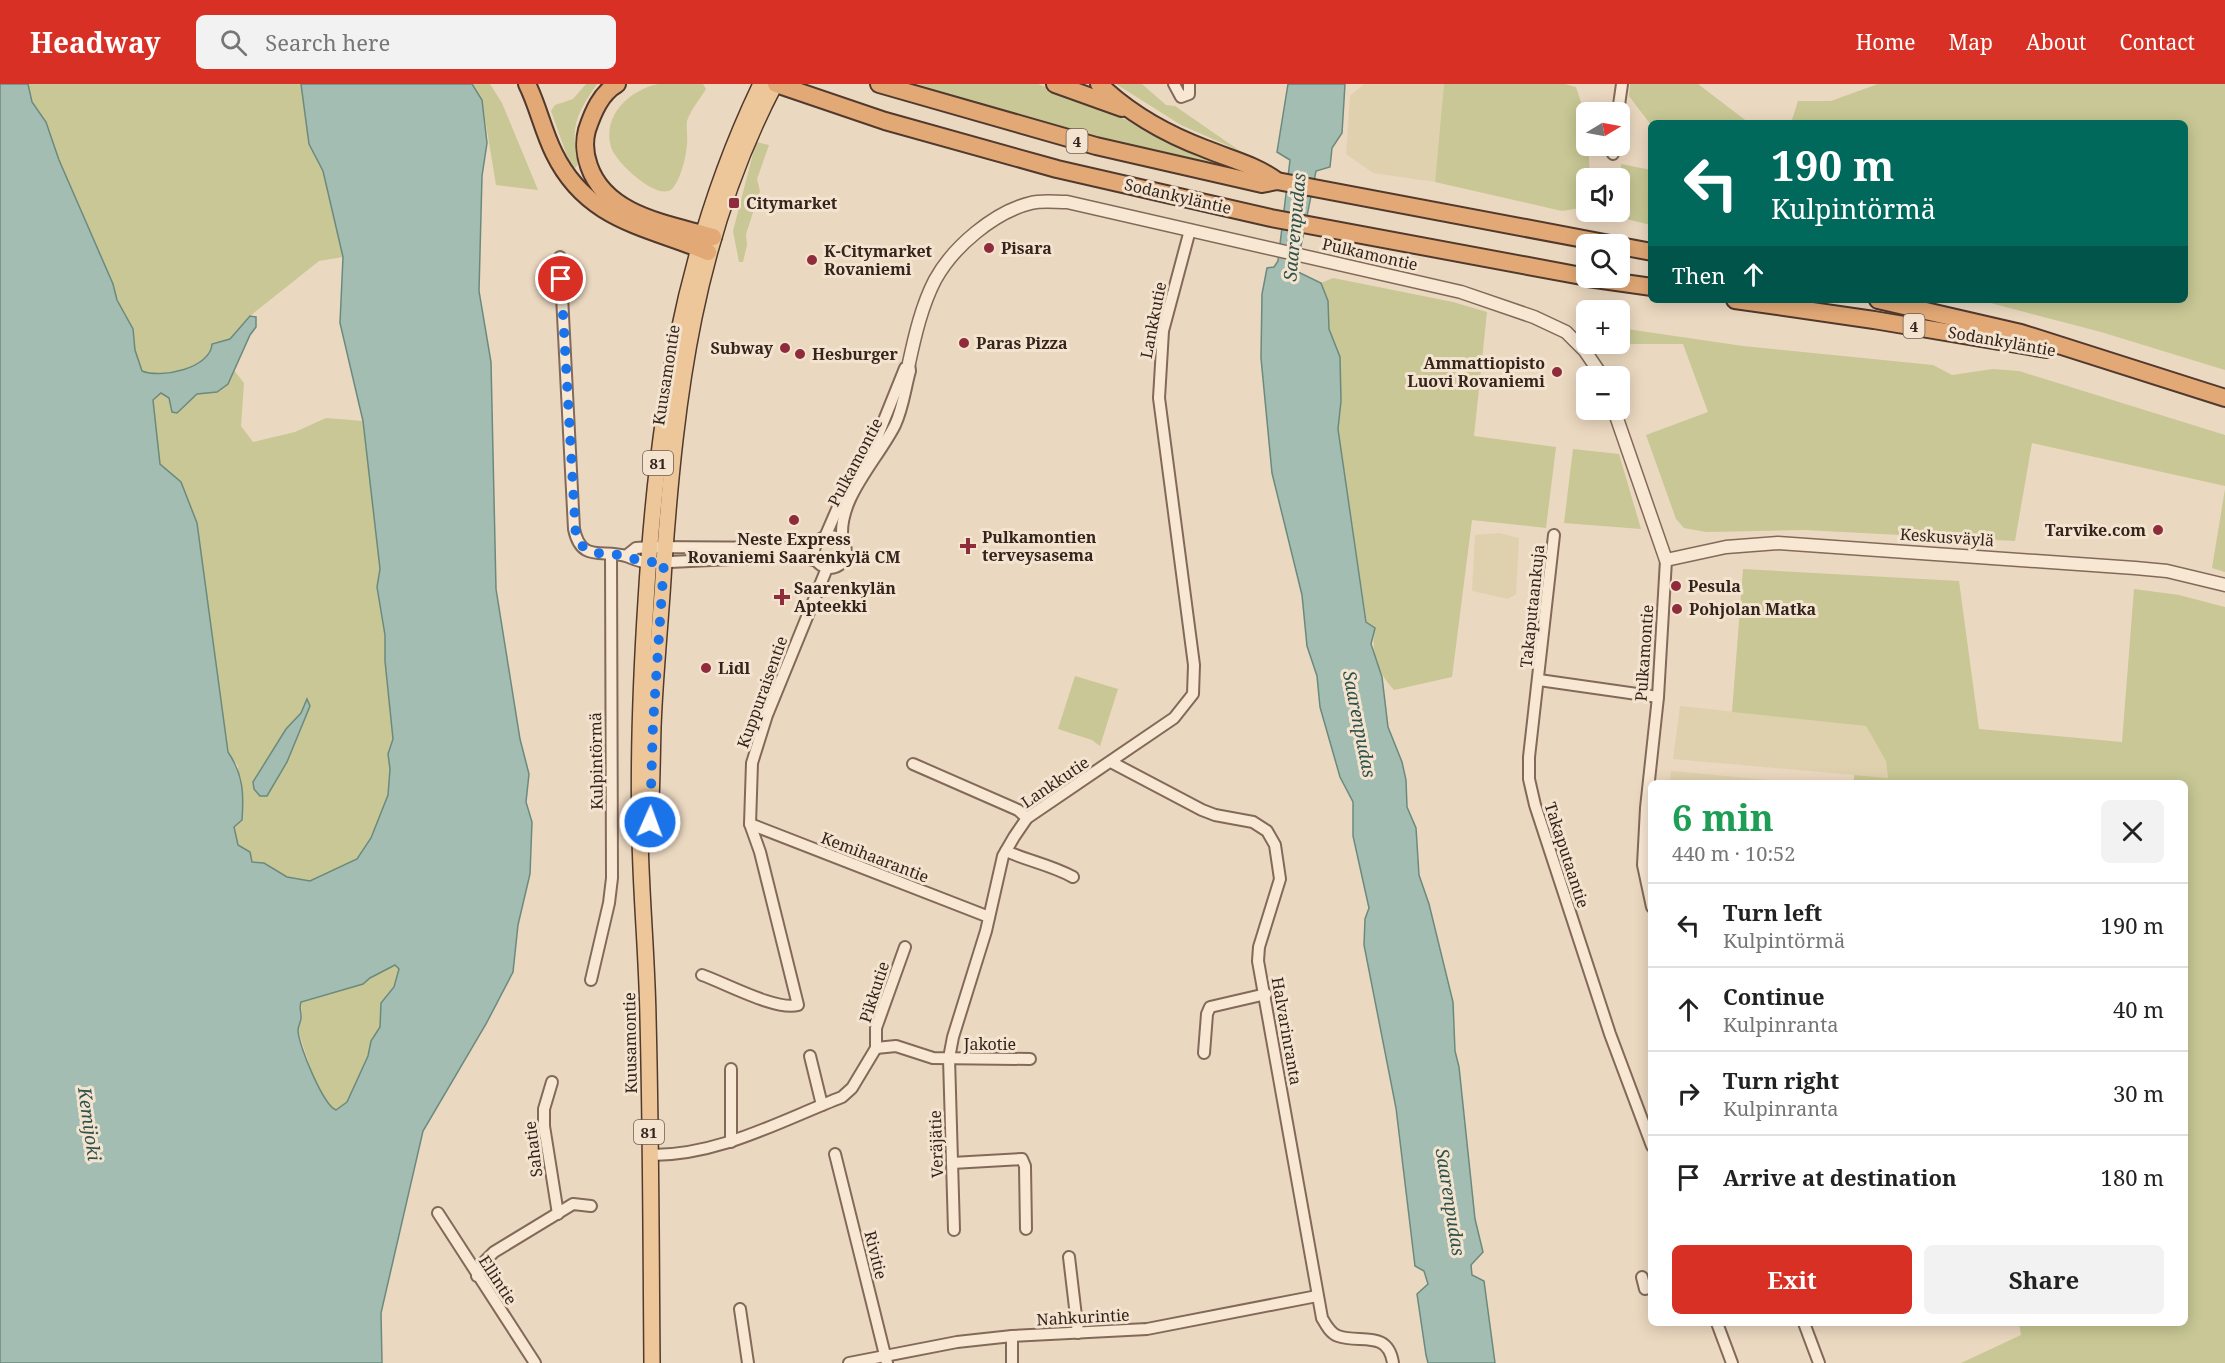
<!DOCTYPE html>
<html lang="en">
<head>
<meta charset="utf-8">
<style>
  :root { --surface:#fff; --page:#f2f2f2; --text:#222; --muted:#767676; --line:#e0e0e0; --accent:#d93025 }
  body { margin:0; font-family:"Noto Serif",serif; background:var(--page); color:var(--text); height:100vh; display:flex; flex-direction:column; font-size:22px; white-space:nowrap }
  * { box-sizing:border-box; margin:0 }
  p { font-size:20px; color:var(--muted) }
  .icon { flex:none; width:33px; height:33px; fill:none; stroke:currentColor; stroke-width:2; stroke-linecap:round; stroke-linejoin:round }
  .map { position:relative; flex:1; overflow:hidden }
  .details { position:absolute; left:1648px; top:696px; width:540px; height:546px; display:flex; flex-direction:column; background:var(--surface); border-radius:9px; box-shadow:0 3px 15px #0003 }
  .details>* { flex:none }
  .hud { position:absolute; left:1648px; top:36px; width:540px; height:183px; border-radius:9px; box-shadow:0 3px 15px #0003; background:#00695c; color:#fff; overflow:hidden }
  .needle { width:39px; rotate:80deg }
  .tools { position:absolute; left:1576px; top:18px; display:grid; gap:12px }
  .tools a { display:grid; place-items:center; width:54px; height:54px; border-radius:9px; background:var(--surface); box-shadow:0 3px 15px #0003; font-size:30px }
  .pin { position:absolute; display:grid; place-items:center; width:51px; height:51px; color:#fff; margin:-26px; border:3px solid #fff; border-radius:50%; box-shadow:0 2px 6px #0007 }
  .me { position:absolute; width:66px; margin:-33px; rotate:2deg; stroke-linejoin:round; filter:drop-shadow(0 0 4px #0008) }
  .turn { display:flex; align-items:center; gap:21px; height:126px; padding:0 24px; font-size:27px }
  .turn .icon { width:78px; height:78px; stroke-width:2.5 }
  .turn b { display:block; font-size:42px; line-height:51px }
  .then { display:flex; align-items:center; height:57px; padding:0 24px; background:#0003; gap:12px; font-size:22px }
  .round { display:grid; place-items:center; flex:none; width:63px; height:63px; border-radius:9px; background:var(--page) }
  .summary { display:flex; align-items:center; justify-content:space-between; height:102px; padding:0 24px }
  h1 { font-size:36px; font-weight:700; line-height:45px; color:#1e9e55 }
  .action { display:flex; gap:12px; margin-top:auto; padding:12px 24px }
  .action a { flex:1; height:69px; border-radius:9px; background:var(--accent); color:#fff; font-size:24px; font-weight:700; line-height:69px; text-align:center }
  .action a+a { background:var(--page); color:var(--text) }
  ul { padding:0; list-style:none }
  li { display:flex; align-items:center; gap:18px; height:84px; padding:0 24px; border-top:2px solid var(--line) }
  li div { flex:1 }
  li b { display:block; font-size:22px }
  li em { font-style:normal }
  header { display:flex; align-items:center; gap:36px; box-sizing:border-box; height:84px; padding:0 30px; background:var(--accent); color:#fff }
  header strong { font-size:28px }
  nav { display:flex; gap:33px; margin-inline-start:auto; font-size:21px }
  .search { width:420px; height:54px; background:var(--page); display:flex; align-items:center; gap:15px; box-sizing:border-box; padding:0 21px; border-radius:9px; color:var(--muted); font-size:22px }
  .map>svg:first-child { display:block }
  .farmland { fill:#e0d1ae }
  .green { fill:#c8c795 }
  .water { fill:#a3bdb2; stroke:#6b8a7e; stroke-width:1.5; fill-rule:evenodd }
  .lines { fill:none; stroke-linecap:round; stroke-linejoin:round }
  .minor-casing { stroke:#836959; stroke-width:14 }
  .tertiary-casing { stroke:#836959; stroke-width:15 }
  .primary-casing { stroke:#51392d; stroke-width:18 }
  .trunk-casing { stroke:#51392d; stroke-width:20 }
  .minor { stroke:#f7e7d3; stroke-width:10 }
  .tertiary { stroke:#f7e7d3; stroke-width:12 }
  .primary { stroke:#edc799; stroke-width:15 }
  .trunk { stroke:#e2a976; stroke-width:16 }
  .route { stroke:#1a73e8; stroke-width:10; stroke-dasharray:0 18 }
  .poi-dot { fill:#8f2c3b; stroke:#f3e3cf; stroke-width:2 }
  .labels { text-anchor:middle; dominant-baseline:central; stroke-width:6; stroke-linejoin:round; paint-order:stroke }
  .shield { fill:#f3e3cf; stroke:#6d5d52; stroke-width:1.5 }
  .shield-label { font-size:15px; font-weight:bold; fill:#33241d }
  .street-label { font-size:16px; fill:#33241d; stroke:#f3e3cf }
  .poi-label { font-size:16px; font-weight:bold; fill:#33241d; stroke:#f3e3cf; text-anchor:start }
  .water-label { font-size:18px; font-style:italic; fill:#2d524b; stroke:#f3e3cf }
</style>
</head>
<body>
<header>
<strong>Headway</strong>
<div class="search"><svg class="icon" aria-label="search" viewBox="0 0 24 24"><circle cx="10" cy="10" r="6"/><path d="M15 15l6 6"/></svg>Search here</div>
<nav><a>Home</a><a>Map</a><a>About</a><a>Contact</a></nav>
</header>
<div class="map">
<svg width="2225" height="1279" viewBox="0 0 2225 1279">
  <rect width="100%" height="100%" fill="#ebd8c0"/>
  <g class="farmland">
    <path d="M1364,0H1444L1435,98L1373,89L1346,70L1350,12Z"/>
    <path d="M1499,449L1519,454L1516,510L1508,515L1472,507L1475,451Z"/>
    <path d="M1680,622L1866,642L1886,677L1888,694L1673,675Z"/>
    <path d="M1671,687L1803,699H1670Z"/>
  </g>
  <g class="green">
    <path d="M28,0H301L309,60L323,87L343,173L319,177L250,232L230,255L212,260C211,284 161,294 142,287L135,266L133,245L117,216L113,200L59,76L46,38L32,18Z"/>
    <path d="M472,0H490L502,19L538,106L496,101L482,16Z"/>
    <path d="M586,0H597C577,29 569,44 579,79L575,84L571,83L551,27L555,21L573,15Z"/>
    <path d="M658,0H703L706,5C700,15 690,27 687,37C686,44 688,53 687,60C686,73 681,94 673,104C660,120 615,78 611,63C602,31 630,6 658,0Z"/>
    <path d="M899,0H1038L1246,85L1244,92L1122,63Z"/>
    <path d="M1116,0H1142L1166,21L1175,22L1240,67L1181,41Z"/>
    <path d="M1444,0H1565L1576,3L1587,37L1590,94H1587L1585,123L1562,127L1435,98Z"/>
    <path d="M1630,0H1698L1749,39L1651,41L1629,12Z"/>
    <path d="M1878,0H2225V286L2101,248L1979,216H2186V39H1791L1798,17H1831Z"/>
    <path d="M756,58L769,61L757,95L760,107L746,150L747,161L743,178H739L733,147Z"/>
    <path d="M1621,80L1651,86V141L1614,132L1615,128H1620Z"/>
    <path d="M1333,194L1453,218L1487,228L1474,352L1556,363L1546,444L1472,436L1452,593L1394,606C1378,589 1370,568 1375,544L1367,539L1338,345L1341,317L1340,273L1329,245L1328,217L1321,199Z"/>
    <path d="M1620,244L1743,262L1933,281L1952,291L1993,285L2019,287L2225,351V402L2032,359L2015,457L1805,446L1706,448L1684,444L1676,435L1646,351L1708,328L1683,260H1612H1620Z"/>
    <path d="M233,285L244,299L241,342L253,358L295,348L326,334L363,337L380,485L377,503L385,551V577L393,655L388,670L390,685L388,711L371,754L357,775L310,797L287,793L265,779L252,778L250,768L238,761L233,743L238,682L228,668L197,439L181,398L160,380L153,316L161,309L169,314L172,328L177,329C183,323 190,312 198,310C221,303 223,312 233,285Z"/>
    <path d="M1573,365L1619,370L1641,445L1564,439Z"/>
    <path d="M2225,405V488L2212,484Z"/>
    <path d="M1743,485L1959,497L1979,645L2122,658L2134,505L2179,511L2225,523V1279H1961L2021,1251L2019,1239H2186V699H1854V691L1888,694L1886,677L1866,642L1732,628Z"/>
    <path d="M1075,592L1118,605L1100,662L1092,656L1058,645Z"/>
    <path d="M395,881L399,885L394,903L381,919L380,943L371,957L368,972L347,1018L336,1026L331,1024L314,995L298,946L302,933L301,918L363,900L370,894Z"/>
  </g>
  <g class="water">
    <path d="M0,0H28L32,18L46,38L59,76L113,200L117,216L133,245L135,266L142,287C161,295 211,284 212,260L230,255L250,232L256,233V243L250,251L228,300L217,308L197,310L177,329L172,328L169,314L161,309L153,316L160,380L181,398L197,439L228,668C243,690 244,709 242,736L234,743L238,761L250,768L252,778L264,779L287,793L310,797L357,775L371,754L388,711L390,685L388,670L393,655L385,577V551L377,503L380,485L363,337L340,239L343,173L323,87L309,60L301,0H472L482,16L487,59L482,92L479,207L491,278L496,505L520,655L529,690L526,718L532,738L530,790L518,841L513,888L486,940L423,1047L381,1229L382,1279H0ZM395,881L399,885L394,903L381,919L380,943L371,957L368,972L347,1018L336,1026C323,1021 298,960 298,946C298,941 302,937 301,932C301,926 299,924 301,918L363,900L370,894Z"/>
    <path d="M1288,0H1345L1342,49L1332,64L1330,83L1316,87L1296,187L1321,199L1328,217L1329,245L1340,273L1341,317L1338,345L1366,538L1375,544L1371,560L1382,593L1388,643L1402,678L1406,696L1407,723L1416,744L1419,791L1429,820L1453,918L1455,967L1459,983L1475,1135L1483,1168L1471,1181L1472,1191L1484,1197L1495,1279H1428L1426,1271L1417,1210L1428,1200L1424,1187L1415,1182L1396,1024L1364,861L1365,835L1369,824L1353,752V718L1340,693L1320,623L1317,592L1307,562L1302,511L1272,389L1261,274L1262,210L1267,184L1274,183L1278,177L1290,76L1277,68Z"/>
    <path d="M307,615L310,622L287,678L267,712H260L254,705L253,698L286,645L301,629Z"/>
  </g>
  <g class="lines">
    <defs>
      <g id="minor">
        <path d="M1174,0L1181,13L1189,10V0"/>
        <path d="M1618,28L1622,0"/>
        <path d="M1613,70L1614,62"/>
        <path d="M560,173L574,445C581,479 602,465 626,472C634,475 640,478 649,479L797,472L817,477"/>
        <path d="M1554,451L1529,673V695L1535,721L1610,950L1652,1062"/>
        <circle cx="830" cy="468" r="16"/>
        <path d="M825,453L845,407L876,356L905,284"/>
        <path d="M843,459C835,417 877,377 895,341C903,324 905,305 910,287L909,279"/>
        <path d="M626,472L636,464L650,463L797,464L817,459"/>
        <path d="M1539,596L1658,613"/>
        <path d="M1111,678L1202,726L1215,731L1253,738L1267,747L1275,761L1280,795L1259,863L1258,877L1322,1234C1326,1241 1330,1249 1338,1252C1359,1260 1388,1245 1393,1279"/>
        <path d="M913,680L1018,726L1027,734"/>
        <path d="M750,740L989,833"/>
        <path d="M1006,767C1028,777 1051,781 1073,793"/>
        <path d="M1652,823L1643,781L1646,724L1658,613L1666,476"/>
        <path d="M702,891C725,899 776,927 798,921L760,768L750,740L752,679L767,631L827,484"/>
        <path d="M591,896L609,819L612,794L611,471"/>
        <path d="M876,964L896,962L933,974L1030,975"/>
        <path d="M1204,969L1207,930L1210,923L1266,910"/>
        <path d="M810,972L822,1021"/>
        <path d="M552,998L544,1025V1042L558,1130"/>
        <path d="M731,1058V985"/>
        <path d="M835,1070L887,1279"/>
        <path d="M650,1071C718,1072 780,1037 842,1013L852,1004L876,964V944L905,863"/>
        <path d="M952,1079L1022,1075L1025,1082L1026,1145"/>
        <path d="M438,1129L535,1279"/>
        <path d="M954,1146L949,974L953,953L986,847L1003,772L1014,753L1027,734L1174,634L1193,610L1194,581L1159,314L1163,247L1190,146"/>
        <path d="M1069,1173L1078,1249"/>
        <path d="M477,1192L483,1179L494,1168L573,1120L591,1122"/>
        <path d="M1642,1193L1645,1205L1652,1203"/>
        <path d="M740,1225L748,1279"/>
        <path d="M1717,1239L1732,1279"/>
        <path d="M1804,1239L1819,1279"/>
        <path d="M1012,1252V1279"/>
        <path d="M849,1279L957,1258L1012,1252L1147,1245L1317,1212"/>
      </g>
      <g id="tertiary">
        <path d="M909,279C915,251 922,221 935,196C953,163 994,128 1031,119C1042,116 1055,118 1067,118L1461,208L1534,233L1566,248L1585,267L1602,292"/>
        <path d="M1614,326L1666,476L1726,463L1778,459L2135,484L2167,487L2225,501"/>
      </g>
      <g id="primary">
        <path d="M649,752C652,715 652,679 653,643C655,588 661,534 664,479C676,310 695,153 775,0"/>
        <path d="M652,1279C651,1164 651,1049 648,934C647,873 641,812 640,752C638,674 641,595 646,517C657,336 681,166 761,0"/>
      </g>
      <g id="trunk">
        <path d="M527,0C538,22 543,47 554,69C587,137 646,142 708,168"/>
        <path d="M617,0C601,9 593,28 587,46C584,57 585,71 589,82C606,132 669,140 713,153"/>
        <path d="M776,0L885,37L1057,85L1271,134L1587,193"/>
        <path d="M879,0L1096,62L1262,100L1277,97L1610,160"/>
        <path d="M1055,0L1122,24"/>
        <path d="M1099,0C1130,30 1166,50 1206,65C1230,75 1256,81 1277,97"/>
        <path d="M1620,162L1652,168"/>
        <path d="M1588,194L1652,203"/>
        <path d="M1735,216L1874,236L2046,265"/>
        <path d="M1878,216L2021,249L2225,314"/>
      </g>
    </defs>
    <use href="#minor" class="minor-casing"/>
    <use href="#tertiary" class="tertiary-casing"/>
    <use href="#primary" class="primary-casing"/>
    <use href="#trunk" class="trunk-casing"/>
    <use href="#minor" class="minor"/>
    <use href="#tertiary" class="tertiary"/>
    <use href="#primary" class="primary"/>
    <use href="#trunk" class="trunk"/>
  </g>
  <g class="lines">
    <path class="route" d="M561,195L576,454C589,476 607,466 627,473C640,477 650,479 664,478L653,640L650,738"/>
  </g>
  <g class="poi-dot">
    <rect x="728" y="113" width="12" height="12" rx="3"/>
    <circle cx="989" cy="164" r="6"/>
    <circle cx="812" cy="176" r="6"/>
    <circle cx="964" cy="259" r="6"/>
    <circle cx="785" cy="264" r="6"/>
    <circle cx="800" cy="270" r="6"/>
    <circle cx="1557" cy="288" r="6"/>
    <circle cx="794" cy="436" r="6"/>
    <circle cx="2158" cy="446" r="6"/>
    <path d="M965 453h6v6h6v6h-6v6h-6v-6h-6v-6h6z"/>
    <circle cx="1676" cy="502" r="6"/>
    <path d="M779 504h6v6h6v6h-6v6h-6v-6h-6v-6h6z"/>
    <circle cx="1677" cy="525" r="6"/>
    <circle cx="706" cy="584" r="6"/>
  </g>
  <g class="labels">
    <g class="shield">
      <rect x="1066.5" y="45" width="21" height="24" rx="4.5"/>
      <rect x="1903.5" y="230" width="21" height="24" rx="4.5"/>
      <rect x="643" y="367" width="30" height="24" rx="4.5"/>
      <rect x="634" y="1036" width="30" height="24" rx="4.5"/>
    </g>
    <g class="shield-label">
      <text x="1077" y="57">4</text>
      <text x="1914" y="242">4</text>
      <text x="658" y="379">81</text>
      <text x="649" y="1048">81</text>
    </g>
    <g class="street-label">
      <text transform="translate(1178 112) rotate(13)">Sodankyläntie</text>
      <text transform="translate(1370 170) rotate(13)">Pulkamontie</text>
      <text transform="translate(1153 236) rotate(-79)">Lankkutie</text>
      <text transform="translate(2002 257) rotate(10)">Sodankyläntie</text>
      <text transform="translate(666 291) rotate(-81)">Kuusamontie</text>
      <text transform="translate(855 378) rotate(-62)">Pulkamontie</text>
      <text transform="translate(1947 453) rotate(4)">Keskusväylä</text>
      <text transform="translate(1532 522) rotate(-84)">Takaputaankuja</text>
      <text transform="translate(1644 569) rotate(-86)">Pulkamontie</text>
      <text transform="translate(762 608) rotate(-70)">Kuppuraisentie</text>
      <text transform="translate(596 677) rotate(-91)">Kulpintörmä</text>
      <text transform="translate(1055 698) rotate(-34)">Lankkutie</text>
      <text transform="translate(1567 771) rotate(72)">Takaputaantie</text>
      <text transform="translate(875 773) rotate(21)">Kemihaarantie</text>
      <text transform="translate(874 908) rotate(-72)">Pikkutie</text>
      <text transform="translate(1287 947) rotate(80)">Halvarinranta</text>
      <text transform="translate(630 959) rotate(-91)">Kuusamontie</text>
      <text x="990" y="960">Jakotie</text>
      <text transform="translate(936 1060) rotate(-92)">Veräjätie</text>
      <text transform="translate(533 1065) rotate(-97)">Sahatie</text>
      <text transform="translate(876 1171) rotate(76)">Rivitie</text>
      <text transform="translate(498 1196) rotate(57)">Ellintie</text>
      <text transform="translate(1083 1233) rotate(-3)">Nahkurintie</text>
    </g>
    <g class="poi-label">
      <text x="746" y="119">Citymarket</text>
      <text x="1001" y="164">Pisara</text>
      <text x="824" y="167">K-Citymarket<tspan x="824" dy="18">Rovaniemi</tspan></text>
      <text x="976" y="259">Paras Pizza</text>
      <text x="773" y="264" text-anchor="end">Subway</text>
      <text x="812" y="270">Hesburger</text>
      <text x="1545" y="279" text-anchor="end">Ammattiopisto<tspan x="1545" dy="18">Luovi Rovaniemi</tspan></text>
      <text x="2146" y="446" text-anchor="end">Tarvike.com</text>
      <text x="982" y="453">Pulkamontien<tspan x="982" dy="18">terveysasema</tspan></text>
      <text x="794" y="455" text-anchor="middle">Neste Express<tspan x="794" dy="18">Rovaniemi Saarenkylä CM</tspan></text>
      <text x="1688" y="502">Pesula</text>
      <text x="794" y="504">Saarenkylän<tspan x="794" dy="18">Apteekki</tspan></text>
      <text x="1689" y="525">Pohjolan Matka</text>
      <text x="718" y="584">Lidl</text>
    </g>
    <g class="water-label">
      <text transform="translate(1294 143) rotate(-85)">Saarenpudas</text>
      <text transform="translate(1360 640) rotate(79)">Saarenpudas</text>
      <text transform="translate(90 1040) rotate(82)">Kemijoki</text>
      <text transform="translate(1451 1118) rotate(81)">Saarenpudas</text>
    </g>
  </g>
</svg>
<div class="tools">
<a><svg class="needle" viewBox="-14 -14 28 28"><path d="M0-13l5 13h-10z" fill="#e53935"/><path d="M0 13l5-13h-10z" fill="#767676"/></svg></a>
<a><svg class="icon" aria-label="sound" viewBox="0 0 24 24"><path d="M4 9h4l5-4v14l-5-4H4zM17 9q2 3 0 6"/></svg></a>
<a><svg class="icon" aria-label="search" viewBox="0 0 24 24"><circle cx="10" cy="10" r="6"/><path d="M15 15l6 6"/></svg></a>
<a>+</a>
<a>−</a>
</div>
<div class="pin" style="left:561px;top:195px;background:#d93025"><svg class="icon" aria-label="arrive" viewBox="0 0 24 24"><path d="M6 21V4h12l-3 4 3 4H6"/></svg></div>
<svg class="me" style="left:650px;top:738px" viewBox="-20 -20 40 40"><circle r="17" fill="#1a73e8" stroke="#fff" stroke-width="3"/><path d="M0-11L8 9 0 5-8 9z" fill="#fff"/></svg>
<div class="hud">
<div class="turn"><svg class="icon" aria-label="left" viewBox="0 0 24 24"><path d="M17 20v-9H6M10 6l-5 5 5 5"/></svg><div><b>190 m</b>Kulpintörmä</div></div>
<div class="then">Then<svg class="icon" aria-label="ahead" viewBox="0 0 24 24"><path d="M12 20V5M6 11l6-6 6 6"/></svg></div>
</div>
<section class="details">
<div class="summary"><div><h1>6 min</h1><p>440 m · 10:52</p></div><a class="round"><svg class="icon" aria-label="close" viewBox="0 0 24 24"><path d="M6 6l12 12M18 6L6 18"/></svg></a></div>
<ul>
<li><svg class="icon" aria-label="left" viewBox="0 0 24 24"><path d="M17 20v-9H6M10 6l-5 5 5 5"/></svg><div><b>Turn left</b><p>Kulpintörmä</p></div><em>190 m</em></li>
<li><svg class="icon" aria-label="ahead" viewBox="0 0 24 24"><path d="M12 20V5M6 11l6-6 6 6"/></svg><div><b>Continue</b><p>Kulpinranta</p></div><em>40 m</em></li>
<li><svg class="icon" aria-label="right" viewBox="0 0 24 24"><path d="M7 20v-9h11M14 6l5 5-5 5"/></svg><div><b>Turn right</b><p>Kulpinranta</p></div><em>30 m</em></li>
<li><svg class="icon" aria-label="arrive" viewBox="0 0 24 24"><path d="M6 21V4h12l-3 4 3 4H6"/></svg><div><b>Arrive at destination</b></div><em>180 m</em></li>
</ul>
<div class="action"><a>Exit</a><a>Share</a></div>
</section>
</div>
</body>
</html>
